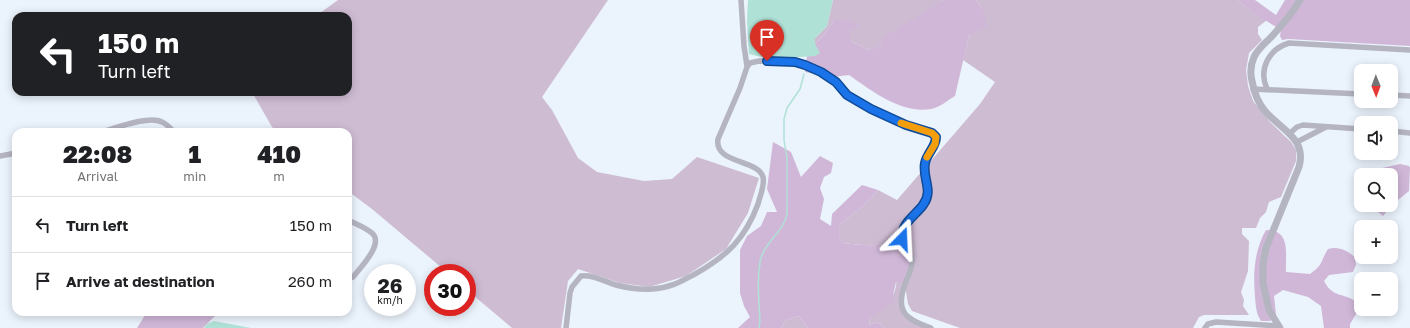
<!DOCTYPE html>
<html lang="en">
<head>
<meta charset="utf-8">
<style>
  :root { --surface:#fff; --page:#f2f2f2; --text:#202124; --muted:#757577; --line:#e0e0e0 }
  body { margin:0; font-family:"Golos Text",sans-serif; background:var(--page); color:var(--text); height:100vh; display:flex; flex-direction:column; font-size:15px; white-space:nowrap }
  * { box-sizing:border-box; margin:0 }
  p { font-size:13px; color:var(--muted) }
  .icon { flex:none; width:22px; height:22px; fill:none; stroke:currentColor; stroke-width:2; stroke-linecap:round; stroke-linejoin:round }
  .map { position:relative; flex:1; overflow:hidden }
  .details { position:absolute; left:12px; top:128px; width:340px; height:188px; display:flex; flex-direction:column; background:var(--surface); border-radius:12px; box-shadow:0 2px 10px #0003 }
  .details>* { flex:none }
  .guide { position:absolute; left:12px; top:12px; width:340px; height:84px; border-radius:12px; box-shadow:0 2px 10px #0003; background:#202124; color:#fff; overflow:hidden }
  .needle { width:26px; rotate:179deg }
  .buttons { position:absolute; left:1354px; top:64px; display:grid; gap:8px }
  .buttons a { display:grid; place-items:center; width:44px; height:44px; border-radius:8px; background:var(--surface); box-shadow:0 2px 10px #0003; font-size:20px }
  .speed { position:absolute; left:364px; top:264px; display:flex; gap:8px; font-size:20px; font-weight:700; text-align:center }
  .speed>* { display:grid; place-content:center; width:52px; height:52px; border-radius:50%; background:var(--surface); box-shadow:0 2px 10px #0003; line-height:1 }
  .speed small { font-size:10px; font-weight:400 }
  .speed .limit { border:6px solid #d22; background:#fff; color:#111 }
  .pin { position:absolute; display:grid; place-items:center; width:34px; height:34px; color:#fff; margin:-41px -17px; border-radius:50% 50% 50% 0; rotate:-45deg; box-shadow:0 0 4px #0007 }
  .pin .icon { rotate:45deg }
  .me { position:absolute; width:44px; margin:-22px; rotate:21deg; stroke-linejoin:round; filter:drop-shadow(0 0 3px #0008) }
  .turn { display:flex; align-items:center; gap:14px; height:84px; padding:0 20px; font-size:18px }
  .turn .icon { width:52px; height:52px; stroke-width:2.5 }
  .turn b { display:block; font-size:28px; line-height:34px }
  .eta { display:flex; justify-content:space-evenly; align-items:center; height:68px; text-align:center }
  .eta b { font-size:24px; font-weight:800; line-height:28px }
  ul { padding:0; list-style:none }
  li { display:flex; align-items:center; gap:12px; height:56px; padding:0 20px; border-top:1px solid var(--line) }
  li div { flex:1 }
  li b { display:block; font-size:15px }
  li em { font-style:normal }
  .map>svg:first-child { display:block }
  .green { fill:#cebcd3 }
  .forest { fill:#d0b7d8 }
  .water { fill:#b0e1d6 }
  .lines { fill:none; stroke-linecap:round; stroke-linejoin:round }
  .stream { stroke:#b0e1d6; stroke-width:1.5 }
  .minor { stroke:#b4b5c1; stroke-width:5.5 }
  .tertiary { stroke:#b4b5c1; stroke-width:7 }
  .route-casing { stroke:#114b97; stroke-width:10 }
  .route { stroke:#1a73e8; stroke-width:7 }
  .slow { stroke:#f59e0b; stroke-width:7 }
</style>
</head>
<body>
<div class="map">
<svg width="1410" height="328" viewBox="0 0 1410 328">
  <rect width="100%" height="100%" fill="#ebf3fc"/>
  <g class="green">
    <path d="M338,0H608L542,97L552,110L578,158L597,172L644,181L672,179L697,157L759,178L748,213L726,249L686,276L649,287L620,283L578,269L568,281L561,328H512L467,290V273H448L372,209L348,191V132H277L272,127L252,92H348V16H316Z"/>
    <path d="M833,0H944L883,44L869,50L852,42L847,31L859,25L834,20L825,34L815,44V38L827,26Z"/>
    <path d="M976,0H1238L1249,10L1267,20L1258,27V34L1262,40L1249,53L1246,70L1248,86L1253,101L1270,122L1291,142L1296,150V161L1281,197L1269,202L1266,212L1260,218L1256,228H1242V234L1249,241L1248,271L1241,292L1244,300L1243,306L1249,315H1204L1199,317L1193,328H960L912,311L908,304L905,285L901,297L905,313L931,328H884L878,322L869,325L870,316C878,312 888,304 893,295C900,283 895,256 895,242C878,247 860,245 843,243L839,236V225L863,206L878,190L897,200L980,104L995,82L963,60L969,35L982,8Z"/>
    <path d="M799,316L808,328H781L786,320Z"/>
  </g>
  <g class="forest">
    <path d="M944,0H976L982,8L987,26L969,35L955,96C948,100 939,108 931,109C901,114 872,91 849,75L832,77L805,72L807,56H815V44L825,34L834,20H850L860,26L848,31L852,42L869,50L882,44V38Z"/>
    <path d="M1238,0H1255L1276,15L1285,0H1410V46L1288,39L1282,40L1280,36L1281,30L1249,10Z"/>
    <path d="M773,142L791,152L801,177L820,156L833,163L831,173L824,177L820,188L824,199L820,219L831,226L832,214L862,185L878,190L863,206L839,225V236L843,243C860,245 878,247 895,242L903,250L909,263L902,283L896,282L893,295L896,301L870,317L869,325L878,322L884,328H808L799,316L786,320L781,328H738L750,317L744,306L740,293V250L747,236L761,226L767,212H777L767,189Z"/>
    <path d="M1400,164L1409,166L1410,168L1409,191L1393,204L1383,216L1369,205H1391V175H1369L1378,169Z"/>
    <path d="M1266,230C1292,230 1285,255 1286,272L1310,274C1324,264 1320,262 1328,249C1339,246 1347,251 1355,257L1356,265L1353,272L1329,275L1324,281C1333,299 1345,292 1358,303V311L1350,324V328H1324L1321,306L1308,297L1283,290L1274,296L1276,315L1270,321H1261C1256,313 1256,307 1255,297C1253,274 1254,251 1266,230Z"/>
    <path d="M147,312H219L203,328H137Z"/>
  </g>
  <g class="water">
    <path d="M748,0H833L827,26L815,38V44L820,53L815,56L771,59L749,54L747,20Z"/>
    <path d="M214,321L251,328H204L207,324Z"/>
  </g>
  <g class="lines">
    <path class="stream" d="M759,328C761,320 759,312 759,303C758,291 758,274 760,262C763,243 784,232 787,214V158L784,140V119L787,108L800,89L804,74"/>
    <g class="minor">
      <path d="M741,0L744,46L747,66"/>
      <path d="M1253,89L1361,94"/>
      <path d="M1267,89C1258,69 1269,49 1289,43L1410,50"/>
      <path d="M1391,95L1410,96"/>
      <path d="M1391,131L1410,133"/>
      <path d="M102,132C116,128 149,115 162,122C167,124 170,128 174,132"/>
      <path d="M1289,134L1297,127L1303,125L1361,129"/>
      <path d="M1297,142L1326,127"/>
      <path d="M0,156L16,153"/>
      <path d="M348,220C356,224 367,228 373,234C383,245 360,268 353,277L348,279"/>
      <path d="M566,328L570,293L572,287L581,276C593,274 605,282 616,285C628,288 640,290 652,289C670,288 680,282 695,274C727,256 745,239 758,204C760,196 765,185 763,177C758,159 714,164 718,139L740,88L747,67L750,63L759,61L795,62L805,65L821,72L836,82L847,95L871,109L906,125L932,133L936,137C936,147 928,153 925,162C922,174 931,187 927,198C922,211 907,217 903,230C898,242 911,249 912,261C912,268 909,275 906,281C895,310 903,319 931,328"/>
      <path d="M1205,328L1208,324L1216,322L1279,326"/>
    </g>
    <path class="tertiary" d="M1280,328L1269,310L1263,283V264L1266,248L1299,167C1307,138 1281,130 1265,111C1258,103 1254,92 1252,81C1250,73 1251,64 1254,57C1258,48 1268,41 1274,34C1284,23 1293,12 1300,0"/>
  </g>
  <g class="lines">
    <defs>
      <path id="route" d="M767,61L795,62L805,65L821,72L836,82L847,95L871,109L906,125L932,133L936,137C936,147 927,153 925,163C922,179 934,190 923,205C915,216 901,223 902,239"/>
    </defs>
    <use href="#route" class="route-casing"/>
    <use href="#route" class="route"/>
    <path class="slow" d="M901,123L932,133L936,137L935,144L927,157"/>
  </g>
</svg>
<div class="buttons">
<a><svg class="needle" viewBox="-14 -14 28 28"><path d="M0-13l5 13h-10z" fill="#e53935"/><path d="M0 13l5-13h-10z" fill="#757577"/></svg></a>
<a><svg class="icon" aria-label="sound" viewBox="0 0 24 24"><path d="M4 9h4l5-4v14l-5-4H4zM17 9q2 3 0 6"/></svg></a>
<a><svg class="icon" aria-label="search" viewBox="0 0 24 24"><circle cx="10" cy="10" r="6"/><path d="M15 15l6 6"/></svg></a>
<a>+</a>
<a>−</a>
</div>
<div class="speed"><div>26<small>km/h</small></div><div class="limit">30</div></div>
<div class="pin" style="left:767px;top:61px;background:#d93025"><svg class="icon" aria-label="arrive" viewBox="0 0 24 24"><path d="M6 21V4h12l-3 4 3 4H6"/></svg></div>
<svg class="me" style="left:902px;top:239px" viewBox="-20 -20 40 40"><path d="M0-17L14 15 0 8-14 15z" fill="#1a73e8" stroke="#fff" stroke-width="4"/></svg>
<div class="guide">
<div class="turn"><svg class="icon" aria-label="left" viewBox="0 0 24 24"><path d="M17 20v-9H6M10 6l-5 5 5 5"/></svg><div><b>150 m</b>Turn left</div></div>
</div>
<section class="details">
<div class="eta">
<div><b>22:08</b><p>Arrival</p></div>
<div><b>1</b><p>min</p></div>
<div><b>410</b><p>m</p></div>
</div>
<ul>
<li><svg class="icon" aria-label="left" viewBox="0 0 24 24"><path d="M17 20v-9H6M10 6l-5 5 5 5"/></svg><div><b>Turn left</b></div><em>150 m</em></li>
<li><svg class="icon" aria-label="arrive" viewBox="0 0 24 24"><path d="M6 21V4h12l-3 4 3 4H6"/></svg><div><b>Arrive at destination</b></div><em>260 m</em></li>
</ul>
</section>
</div>
</body>
</html>
